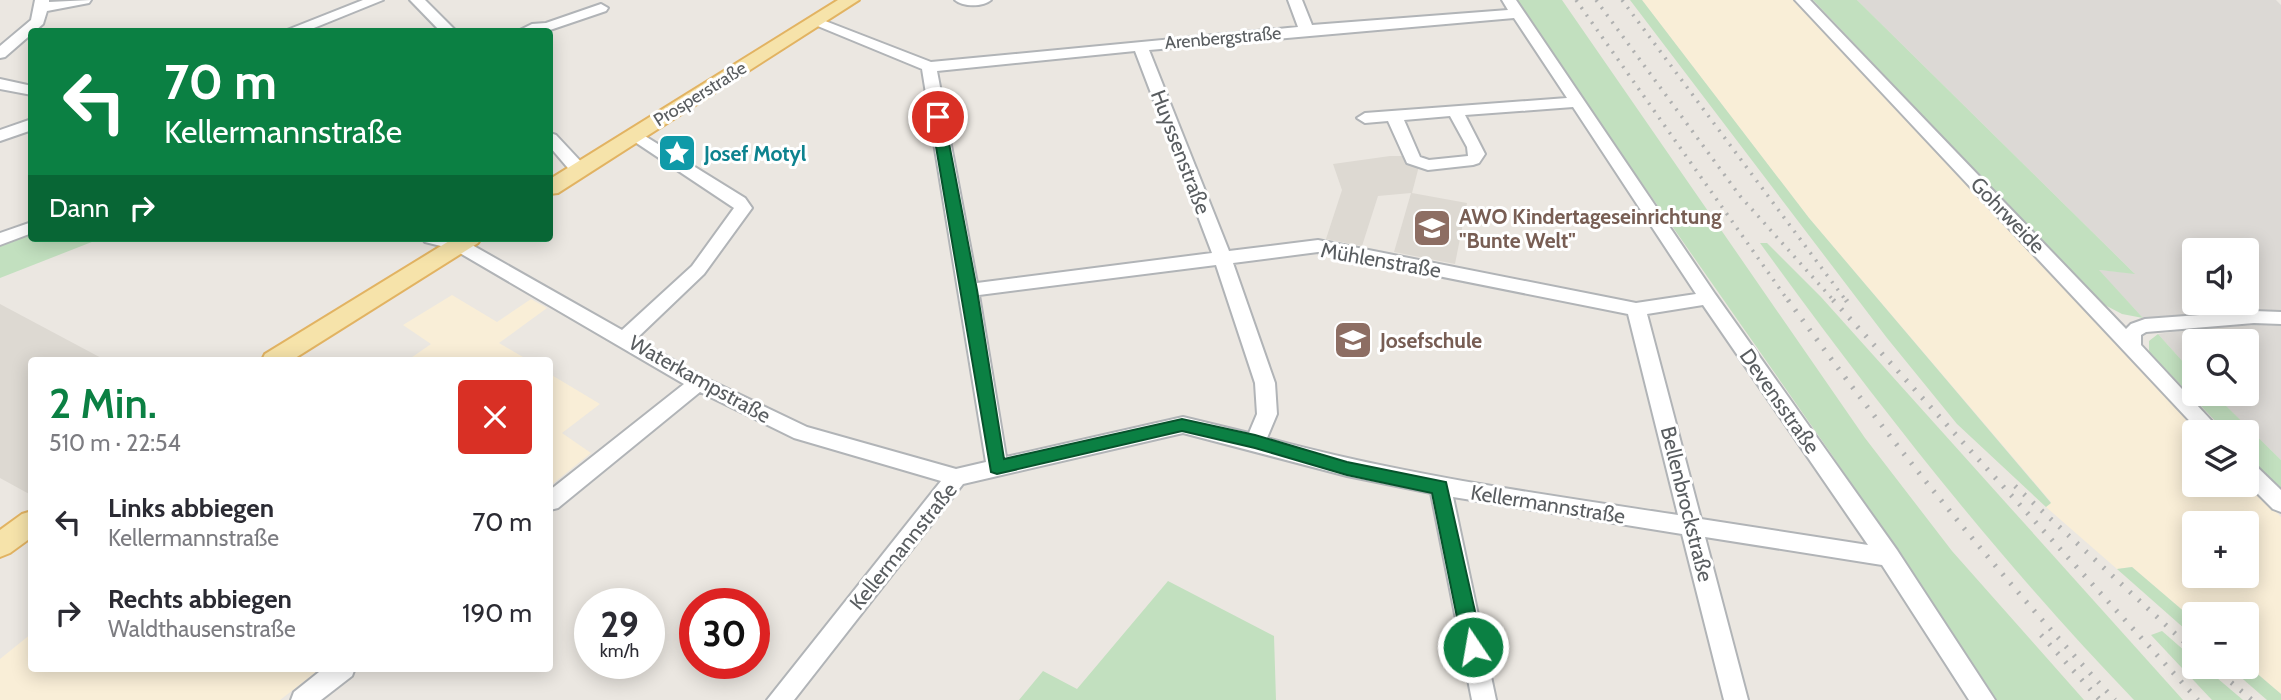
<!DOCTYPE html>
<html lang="de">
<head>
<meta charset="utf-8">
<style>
  :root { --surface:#fff; --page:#f2f2f3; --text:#2b2b33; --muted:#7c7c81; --accent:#0b8043 }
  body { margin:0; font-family:Cabin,sans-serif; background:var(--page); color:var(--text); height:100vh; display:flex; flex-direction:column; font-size:26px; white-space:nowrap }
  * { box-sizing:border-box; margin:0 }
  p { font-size:23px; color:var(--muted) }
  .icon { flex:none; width:38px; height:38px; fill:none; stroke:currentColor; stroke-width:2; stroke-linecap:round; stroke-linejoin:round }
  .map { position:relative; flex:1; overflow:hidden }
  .details { position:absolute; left:28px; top:357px; width:525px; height:315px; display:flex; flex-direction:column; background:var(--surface); border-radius:7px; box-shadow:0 4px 18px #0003 }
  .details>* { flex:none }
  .hud { position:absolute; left:28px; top:28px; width:525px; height:214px; border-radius:7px; box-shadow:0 4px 18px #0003; background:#0b8043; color:#fff; overflow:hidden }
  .tools { position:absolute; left:2182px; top:238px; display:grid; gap:14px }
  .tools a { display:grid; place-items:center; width:77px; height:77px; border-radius:7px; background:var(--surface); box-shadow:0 4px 18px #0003; font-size:35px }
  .speed { position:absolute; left:574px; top:588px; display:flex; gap:14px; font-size:35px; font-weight:700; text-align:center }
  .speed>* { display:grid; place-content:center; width:91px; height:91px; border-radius:50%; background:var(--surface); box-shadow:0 4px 18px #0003; line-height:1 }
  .speed small { font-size:18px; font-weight:400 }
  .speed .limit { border:10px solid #d22; background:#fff; color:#111 }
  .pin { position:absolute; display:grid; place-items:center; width:60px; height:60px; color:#fff; margin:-30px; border:4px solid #fff; border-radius:50%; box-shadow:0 2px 7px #0007 }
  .me { position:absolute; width:77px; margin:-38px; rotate:348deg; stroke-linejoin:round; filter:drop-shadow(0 0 5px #0008) }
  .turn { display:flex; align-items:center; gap:24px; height:147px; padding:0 21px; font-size:32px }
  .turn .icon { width:91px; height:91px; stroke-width:2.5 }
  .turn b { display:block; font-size:49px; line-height:60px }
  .then { display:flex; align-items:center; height:66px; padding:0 21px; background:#0003; gap:14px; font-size:26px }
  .round { display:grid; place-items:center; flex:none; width:74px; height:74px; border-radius:7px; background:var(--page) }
  .summary { display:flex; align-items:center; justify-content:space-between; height:119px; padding:0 21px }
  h1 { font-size:42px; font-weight:600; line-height:52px; color:var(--accent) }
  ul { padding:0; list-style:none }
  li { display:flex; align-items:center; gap:21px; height:91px; padding:0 21px }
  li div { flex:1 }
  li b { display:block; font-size:26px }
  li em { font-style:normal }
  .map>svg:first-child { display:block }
  .commercial { fill:#f9eed7; fill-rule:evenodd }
  .industrial { fill:#dcd9d5; fill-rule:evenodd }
  .education { fill:#ddd9d2 }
  .green { fill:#c2e0bf }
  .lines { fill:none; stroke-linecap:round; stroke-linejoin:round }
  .minor-casing { stroke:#b1b4b7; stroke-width:4 }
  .major-casing { stroke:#e2b362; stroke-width:4 }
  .minor { fill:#fff; fill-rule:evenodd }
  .major { fill:#f6e3aa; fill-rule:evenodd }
  .rail-far1 { stroke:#afb0b0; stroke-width:3.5; stroke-dasharray:2 7; stroke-linecap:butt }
  .rail { stroke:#afb0b0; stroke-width:5; stroke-dasharray:2 10; stroke-linecap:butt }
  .route { fill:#0b8043; stroke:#07532c; stroke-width:2 }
  .labels { text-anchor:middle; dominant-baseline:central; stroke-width:6; stroke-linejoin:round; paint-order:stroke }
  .far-street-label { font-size:18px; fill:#595d60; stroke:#fff }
  .street-label { font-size:21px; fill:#595d60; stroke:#fff }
  .culture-label { font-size:21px; font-weight:bold; fill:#0d838f; stroke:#fff; text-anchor:start }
  .education-label { font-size:21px; font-weight:bold; fill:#785e54; stroke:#fff; text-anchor:start }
</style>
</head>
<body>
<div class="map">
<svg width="2281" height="700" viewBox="0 0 2281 700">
  <rect width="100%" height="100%" fill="#ebe7e1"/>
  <g class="commercial">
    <path d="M1642,0H1795L2200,432H2194V485H2247V482L2281,517V694L2247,665V614H2194V620L2132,567L2117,569L2046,507L2051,502L1809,218ZM2194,523H2247V576H2194Z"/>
    <path d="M452,295L497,322L531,299L547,308L499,343L528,360H408L431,344L403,325Z"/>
    <path d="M550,374L600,404L562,433L591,453L550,486Z"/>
    <path d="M31,634L32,668L320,669L280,700H0V659Z"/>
  </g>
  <g class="industrial">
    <path d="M1857,0H2276L2281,5V313L2252,312L2143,318L2098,270L2134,273ZM2194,250H2247V303H2194Z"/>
    <path d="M2281,324V460L2214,394H2247V341H2194V374L2158,334L2199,328Z"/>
  </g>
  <g class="education">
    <path d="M1390,156H1406L1419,166L1412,193L1467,203L1455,264L1394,252L1411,193L1378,196L1362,246L1326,239L1342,190L1333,164Z"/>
    <path d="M0,304L105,360H32L31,495L0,478Z"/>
  </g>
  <g class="green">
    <path d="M1514,0H1562L1865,438L1952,551L2084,700H1997L1832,455L1644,186L1580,100Z"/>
    <path d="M1630,0H1642L1809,218L2051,503L2046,507L1957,424L1887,338Z"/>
    <path d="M1813,0H1857L2135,274L2099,270L2143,318L2122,314L2101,303Z"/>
    <path d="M31,233L32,238H102L0,278V245Z"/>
    <path d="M1760,243H1767L1821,297L2183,700H2134C1997,558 1876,403 1760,243Z"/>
    <path d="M2158,334L2194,374V394H2214L2281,460V490L2247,454V432H2226L2149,352V341Z"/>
    <path d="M2132,567L2194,620V637L2117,569Z"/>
    <path d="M1168,581L1274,636L1276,700H1019L1043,671L1077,689Z"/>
    <path d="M2162,631L2194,659V667H2204L2243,700H2212L2151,635Z"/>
    <path d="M2247,665L2281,694V700H2267L2229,667Z"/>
  </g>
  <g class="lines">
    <defs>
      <g id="minor">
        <path d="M35,0H49V2L91,0L89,3L47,11L43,24L5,57L0,58V46L31,20Z"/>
        <path d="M363,0H383L304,32H282Z"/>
        <path d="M410,0H425L457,32H441Z"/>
        <path d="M955,0H991C983,7 963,7 955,0Z"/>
        <path d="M1288,0H1302L1312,25L1508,10L1502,0H1516L1715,294L1897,550L1995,700H1969L1882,565L1705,537L1748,700H1724L1682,534L1453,497L1496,700H1472L1431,493L1347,476L1183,433L963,484L794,700H767L941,481L794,438L700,392L558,508L550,510V490L684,384L453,249L425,242L422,238H454L465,241L622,330L692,266L734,208L626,136L634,131L640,133L745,198L752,208L704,274L636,339L705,378L807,427L956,469L986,462L922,69L808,22L810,19H820L931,62L1298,27ZM1514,18L1567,98L1365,113L1357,118L1365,123L1388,121L1407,163L1428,170L1473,165L1479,163L1485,154L1465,115L1573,107L1696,294L1636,303L1318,240L1229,251L1149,50ZM1135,51L1212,253L977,283L937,71ZM1450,116L1467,147L1468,156L1429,160L1420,157L1404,120ZM1318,252L1628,314L1678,515C1540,494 1402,475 1267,438L1277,414L1275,383L1233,263ZM1216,265L1255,383L1257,414L1249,433L1183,417L1006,457L979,295ZM1703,305L1868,545L1701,519L1647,314Z"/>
        <path d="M1795,0H1810L2126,329L2131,324L2145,319L2254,311L2281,312V324L2254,323L2146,332L2141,335V345L2222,432H2200Z"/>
        <path d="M601,4L608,8L606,11L547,31L516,32L532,24L546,23Z"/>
        <path d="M0,79L32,86V95L0,89Z"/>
        <path d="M32,119V130L0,141V130Z"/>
        <path d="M550,133L556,135L585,166L587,170L585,174H573L550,147Z"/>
        <path d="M32,222V233L0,245V233Z"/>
        <path d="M2247,462L2254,464L2281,490V512L2273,509L2247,483Z"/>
        <path d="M324,668H355L352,676L321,700H291L294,692Z"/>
      </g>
      <g id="major">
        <path d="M838,0H859L558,193L550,194V179Z"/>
        <path d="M454,238H481L478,243L292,360H262L265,354Z"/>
        <path d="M32,511V537L10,553L0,557V530L22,514Z"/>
      </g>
    </defs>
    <use href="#minor" class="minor-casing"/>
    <use href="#major" class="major-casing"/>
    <use href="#minor" class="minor"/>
    <use href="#major" class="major"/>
    <g class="rail-far1">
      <path d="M1576,0L1789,302"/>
      <path d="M1596,0L1740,196L1835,302"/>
      <path d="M1622,0L1847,302"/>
    </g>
    <g class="rail">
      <path d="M1788,300C1889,440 1997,574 2115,700"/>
      <path d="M1833,300L2198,700"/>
      <path d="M1846,300L1849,304"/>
      <path d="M2015,486L2194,651"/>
      <path d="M2041,635L2100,700"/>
      <path d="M2213,667L2252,700"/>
    </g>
  </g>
  <path class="route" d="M938,113L944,117L977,290L1004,459L1182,419L1255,435L1347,462L1446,482L1483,647L1480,653L1473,655L1466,653L1463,647L1432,493L1347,475L1255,448L1182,431L997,474L991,472L931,117Z"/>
  <defs>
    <symbol id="sight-square" viewBox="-11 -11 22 22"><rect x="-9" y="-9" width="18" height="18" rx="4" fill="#0f9aa8" stroke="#fff"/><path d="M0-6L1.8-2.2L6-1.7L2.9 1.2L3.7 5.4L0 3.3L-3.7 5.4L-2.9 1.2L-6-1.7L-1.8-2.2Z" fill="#fff"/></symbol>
    <symbol id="school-square" viewBox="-11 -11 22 22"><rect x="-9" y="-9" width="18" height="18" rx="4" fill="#8d6e63" stroke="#fff"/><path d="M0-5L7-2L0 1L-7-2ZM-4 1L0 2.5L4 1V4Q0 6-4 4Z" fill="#fff"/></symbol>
  </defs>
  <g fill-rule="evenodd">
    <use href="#sight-square" x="655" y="131" width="44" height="44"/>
    <use href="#school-square" x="1410" y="206" width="44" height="44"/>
    <use href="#school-square" x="1331" y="318" width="44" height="44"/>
  </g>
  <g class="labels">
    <g class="far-street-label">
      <text transform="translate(1223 38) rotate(-5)">Arenbergstraße</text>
      <text transform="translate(700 94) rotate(-32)">Prosperstraße</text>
    </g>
    <g class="street-label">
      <text transform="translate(1181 152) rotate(69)">Huyssenstraße</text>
      <text transform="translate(2008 215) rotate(46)">Gohrweide</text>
      <text transform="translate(1381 260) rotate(10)">Mühlenstraße</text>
      <text transform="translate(700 379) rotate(29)">Waterkampstraße</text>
      <text transform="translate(1780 401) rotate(55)">Devensstraße</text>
      <text transform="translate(1548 504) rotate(9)">Kellermannstraße</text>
      <text transform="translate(1687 504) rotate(76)">Bellenbrockstraße</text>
      <text transform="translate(903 546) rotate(-51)">Kellermannstraße</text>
    </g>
    <g class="culture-label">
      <text x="704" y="153">Josef Motyl</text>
    </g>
    <g class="education-label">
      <text x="1459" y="216">AWO Kindertageseinrichtung<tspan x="1459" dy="24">"Bunte Welt"</tspan></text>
      <text x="1380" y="340">Josefschule</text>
    </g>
  </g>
</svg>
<div class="tools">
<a><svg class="icon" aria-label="sound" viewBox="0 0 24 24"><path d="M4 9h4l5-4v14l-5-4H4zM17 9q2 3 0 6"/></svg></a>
<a><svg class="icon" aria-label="search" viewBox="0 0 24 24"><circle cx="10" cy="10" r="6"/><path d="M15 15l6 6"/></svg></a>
<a><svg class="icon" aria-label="layers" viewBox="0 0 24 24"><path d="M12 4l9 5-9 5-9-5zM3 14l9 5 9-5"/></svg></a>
<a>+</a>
<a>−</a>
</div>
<div class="speed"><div>29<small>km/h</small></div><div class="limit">30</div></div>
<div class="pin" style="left:938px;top:117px;background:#d93025"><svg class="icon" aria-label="arrive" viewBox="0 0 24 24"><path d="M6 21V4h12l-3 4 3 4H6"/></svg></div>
<svg class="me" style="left:1473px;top:647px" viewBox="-20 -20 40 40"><circle r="17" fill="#0b8043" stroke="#fff" stroke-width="3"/><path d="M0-11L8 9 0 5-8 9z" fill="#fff"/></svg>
<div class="hud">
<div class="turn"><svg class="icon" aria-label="left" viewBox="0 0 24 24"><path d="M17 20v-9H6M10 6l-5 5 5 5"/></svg><div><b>70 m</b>Kellermannstraße</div></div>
<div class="then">Dann<svg class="icon" aria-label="right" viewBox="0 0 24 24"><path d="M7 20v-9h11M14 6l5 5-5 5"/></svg></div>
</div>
<section class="details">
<div class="summary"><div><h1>2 Min.</h1><p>510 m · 22:54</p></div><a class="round" style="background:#d93025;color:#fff"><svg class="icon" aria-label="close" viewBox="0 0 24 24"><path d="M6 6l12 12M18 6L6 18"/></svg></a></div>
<ul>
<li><svg class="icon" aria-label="left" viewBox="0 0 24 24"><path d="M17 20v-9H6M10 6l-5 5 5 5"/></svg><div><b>Links abbiegen</b><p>Kellermannstraße</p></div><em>70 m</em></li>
<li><svg class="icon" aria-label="right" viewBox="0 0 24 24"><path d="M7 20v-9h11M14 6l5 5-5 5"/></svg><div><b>Rechts abbiegen</b><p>Waldthausenstraße</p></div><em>190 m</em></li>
</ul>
</section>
</div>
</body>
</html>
